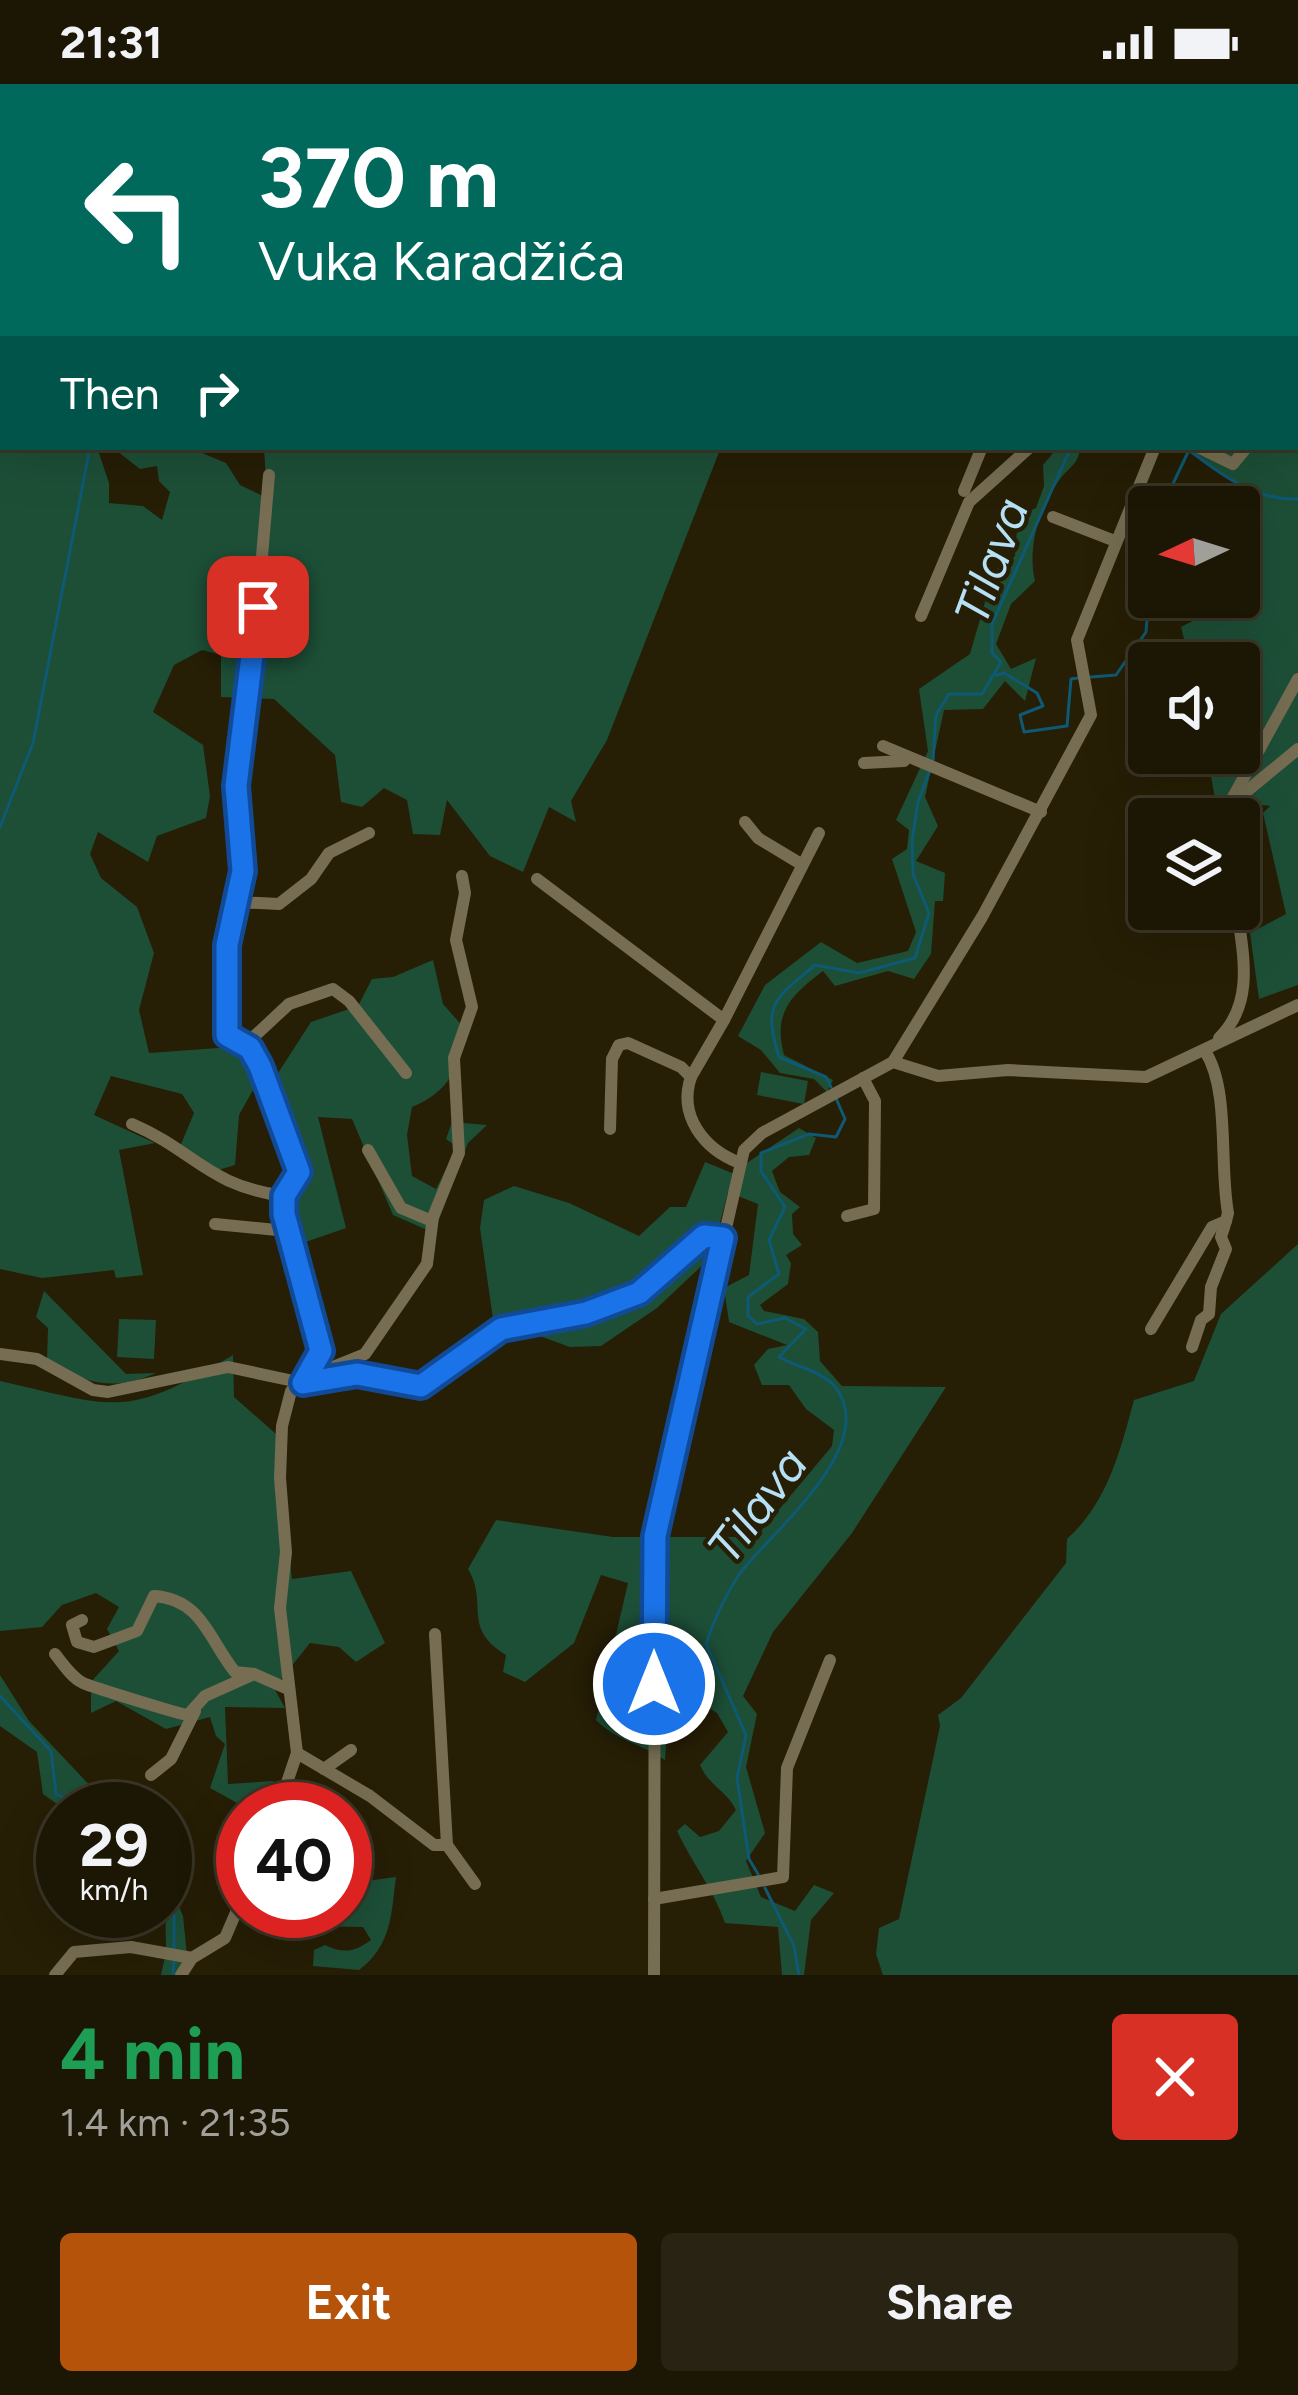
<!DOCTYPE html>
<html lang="en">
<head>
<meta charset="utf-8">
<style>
  :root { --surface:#1c1604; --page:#292313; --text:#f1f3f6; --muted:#a09f9a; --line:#3a3526; --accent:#b45309 }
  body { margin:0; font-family:Figtree,sans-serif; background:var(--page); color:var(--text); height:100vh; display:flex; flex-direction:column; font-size:45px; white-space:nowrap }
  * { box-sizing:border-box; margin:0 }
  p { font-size:39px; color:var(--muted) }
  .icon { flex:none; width:66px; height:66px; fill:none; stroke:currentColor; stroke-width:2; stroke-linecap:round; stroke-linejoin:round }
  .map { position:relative; height:1891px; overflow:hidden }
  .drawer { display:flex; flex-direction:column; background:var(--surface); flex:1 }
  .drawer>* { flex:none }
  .guide { position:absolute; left:0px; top:0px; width:1299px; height:366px; box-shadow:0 12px 48px #0002,0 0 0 3px var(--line); background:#00695c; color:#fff; overflow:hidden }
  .needle { width:78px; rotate:266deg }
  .tools { position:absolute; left:1128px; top:402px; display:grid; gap:24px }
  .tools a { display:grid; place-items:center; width:132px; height:132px; border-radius:12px; background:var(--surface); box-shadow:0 12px 48px #0002,0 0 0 3px var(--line); font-size:60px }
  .speed { position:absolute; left:36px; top:1698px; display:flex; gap:24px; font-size:60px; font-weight:700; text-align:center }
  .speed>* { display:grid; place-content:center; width:156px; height:156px; border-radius:50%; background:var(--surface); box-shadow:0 12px 48px #0002,0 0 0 3px var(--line); line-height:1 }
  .speed small { font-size:30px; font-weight:400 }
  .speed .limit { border:18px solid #d22; background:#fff; color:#111 }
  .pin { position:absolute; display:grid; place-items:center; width:102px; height:102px; color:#fff; margin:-51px; border-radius:24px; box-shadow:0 6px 18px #0006 }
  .me { position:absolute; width:132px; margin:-66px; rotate:0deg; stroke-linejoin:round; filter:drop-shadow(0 0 9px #0008) }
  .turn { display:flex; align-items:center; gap:42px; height:252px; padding:0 60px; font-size:54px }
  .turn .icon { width:156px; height:156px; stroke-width:2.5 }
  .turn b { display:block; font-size:84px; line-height:102px }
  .then { display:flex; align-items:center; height:114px; padding:0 60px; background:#0003; gap:24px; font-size:45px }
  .round { display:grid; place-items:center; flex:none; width:126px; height:126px; border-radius:12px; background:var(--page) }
  .overview { display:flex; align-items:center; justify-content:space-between; height:204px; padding:0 60px }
  h1 { font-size:72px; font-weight:700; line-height:90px; color:#1e9e55 }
  .cta { display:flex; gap:24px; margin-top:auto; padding:24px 60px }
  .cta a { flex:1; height:138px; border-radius:12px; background:var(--accent); color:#fff; font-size:48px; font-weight:700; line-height:138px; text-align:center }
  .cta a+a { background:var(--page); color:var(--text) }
  .status { display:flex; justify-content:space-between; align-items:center; height:84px; padding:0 60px; background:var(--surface); direction:ltr }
  .status svg { height:33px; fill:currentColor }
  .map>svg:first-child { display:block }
  .green { fill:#1d4f37 }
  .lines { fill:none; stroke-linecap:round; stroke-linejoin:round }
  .stream { stroke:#0e5974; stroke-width:3 }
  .minor { stroke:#766d52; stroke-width:12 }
  .route-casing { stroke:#114b97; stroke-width:30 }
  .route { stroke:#1a73e8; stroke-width:21 }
  .labels { text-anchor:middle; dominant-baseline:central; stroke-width:9; stroke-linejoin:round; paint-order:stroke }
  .water-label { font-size:48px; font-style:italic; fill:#b6e0f5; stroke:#261e05 }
</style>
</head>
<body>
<div class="status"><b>21:31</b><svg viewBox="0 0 49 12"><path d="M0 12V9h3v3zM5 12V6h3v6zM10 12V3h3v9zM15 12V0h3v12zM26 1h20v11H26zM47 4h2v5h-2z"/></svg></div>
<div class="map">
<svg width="1298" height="1891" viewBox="0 0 1298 1891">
  <rect width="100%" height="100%" fill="#261e05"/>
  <g class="green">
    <path d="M0,0L332,3H3V363H97L109,399V419L143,422L162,436L170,408L159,397L157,382L140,385L117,367L120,363H188L226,379L240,401L267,414L264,363H721L607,656L571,717L576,738L549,723L523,788L490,772L447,716L440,751L413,750L407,716L384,704L362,723L341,718L335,671L274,615L221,613V571L202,566L174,581L153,628L203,661L210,712L206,734L157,752L148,778L98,748L90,770L101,794L137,823L154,869L139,926L149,969L232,963L278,989L311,938L358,922L372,895L393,893L433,876L443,920L466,946C459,984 450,1007 412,1023L407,1051L412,1092L436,1105L457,1063L446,1055L452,1038L487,1041L468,1059L434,1149L393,1131L352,1035L318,1033L346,1144L297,1161L287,1113L301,1099L278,1042L253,1006L239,1031L235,1081L212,1088L177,1070L194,1029L182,1010L111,992L94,1031L155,1059L119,1066L143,1191L116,1194L114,1186L42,1194L0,1185Z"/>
    <path d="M844,0H1298V901L1259,915L1250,849L1286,830L1263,729L1270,722L1215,715L1207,669H1239V579H1190L1181,543L1239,513L1260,412L1188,368L1158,363H1296V3Z"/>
    <path d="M1058,363H1080C1079,380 1070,382 1060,395C1039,423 1027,464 1035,497L1011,520L996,560L1011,585L1036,574L1025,617L1005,597L983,625L944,626L925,713L938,742L916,777L945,789L943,817H935L931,870L914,895L888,887L835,902L823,887C790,912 773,929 784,971L833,996L827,1008L814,995L780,989L761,966L738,952L765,901L821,858L857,879L908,867L916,848L892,775L907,765L909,746L896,736L928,667L919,605L970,570L994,487L1015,472L1018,432L1036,424L1044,402L1043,381Z"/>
    <path d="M761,988L808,997L804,1020L757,1011Z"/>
    <path d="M799,1044L816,1054L809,1071L789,1073L772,1087L780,1108L800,1123L792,1130L793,1150L802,1161L786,1171L791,1179L788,1200L760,1221L764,1227L804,1235L818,1248L820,1277L842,1302L946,1303L852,1449L773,1548L743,1612L757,1630L746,1683L765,1749L746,1777L761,1813L795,1827L814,1801L834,1809L811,1836L804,1891H782L778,1843L725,1839C714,1806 692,1779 677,1747L685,1740L700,1753L719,1747L736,1726C727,1707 709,1702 700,1681L728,1648L717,1629L702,1620L699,1596L672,1573L665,1676C642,1660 615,1656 596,1636L628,1499L601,1491L574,1559L525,1598L503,1588L506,1571C461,1543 489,1520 468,1485L496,1436L613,1453H756L832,1362L834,1346L806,1325L789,1301H762L754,1281L768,1265L787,1261L729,1238L724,1204L749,1191L758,1120L728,1108L711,1173L657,1224L601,1262L570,1263L493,1235L480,1144L484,1116L514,1102L569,1119L639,1152L670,1123H686L705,1078L732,1089Z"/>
    <path d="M1298,1160V1891H883L876,1870L879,1844L899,1835L940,1642L938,1631L961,1614L1066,1479L1067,1455C1108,1418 1120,1367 1134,1316L1194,1297L1221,1230Z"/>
    <path d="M44,1207L126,1290L156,1289C114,1308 86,1300 47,1277L48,1244L36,1233Z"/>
    <path d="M119,1235L156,1236L154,1275L117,1273Z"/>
    <path d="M233,1271L234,1313L276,1350L292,1495L351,1487L385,1559L356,1578L339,1563L310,1559L274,1604L285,1624L225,1623L228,1700L273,1697L274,1725H248L210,1704L225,1660L216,1652L210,1633L166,1645L116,1617L91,1629V1598L119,1567L107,1545L119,1523L96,1509L62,1521L42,1543L0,1547V1297C119,1324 125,1335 233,1271Z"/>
    <path d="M0,1591L29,1637L112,1725H64L43,1710L37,1668L0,1642Z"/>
    <path d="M345,1749L356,1752L359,1798L396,1793C391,1831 392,1861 359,1886L313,1882L314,1866L325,1861C343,1870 355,1868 371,1856L363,1843L253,1841V1832L245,1831L247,1827H345Z"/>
    <path d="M165,1801H170L183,1832L189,1891H161L166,1868Z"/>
  </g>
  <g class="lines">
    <g class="stream">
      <path d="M80,0L81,3"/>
      <path d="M857,0L860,3"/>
      <path d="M1162,423L1189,366C1221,391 1257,417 1298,415"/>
      <path d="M996,591L1004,589L1037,609L1043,622L1020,631L1024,648L1067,642L1071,595L1078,594"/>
      <path d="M1091,593L1116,591L1146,548L1149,511"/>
      <path d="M933,676L936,631L949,610H982L1001,578L992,569V540L1071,363"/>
      <path d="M0,743L33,659L90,363"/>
      <path d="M831,1003L826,993L779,973C762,919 775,915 815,881L859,889L915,874L929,829L913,790L912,758L918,718L930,686"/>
      <path d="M0,1612L51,1667L56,1710L88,1725"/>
      <path d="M758,1790L749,1775L737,1694L746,1651L706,1560C714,1535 724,1514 738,1492C768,1450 880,1364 836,1304C824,1288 797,1283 779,1273L806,1245L785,1234L757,1240L748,1232V1213L779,1190L769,1156L785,1123L761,1087V1069L809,1050L836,1053L845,1035L835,1012"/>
      <path d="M765,1804L794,1862L799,1891"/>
      <path d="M165,1815L174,1816V1865"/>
      <path d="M173,1891L174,1875"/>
    </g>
    <g class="minor">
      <path d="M798,0L801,3"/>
      <path d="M1296,15L1298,9"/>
      <path d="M1296,63V70"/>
      <path d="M1198,363L1233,380L1247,363"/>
      <path d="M269,391L250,611L236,702L243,787L228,861L227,951L250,964L260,981L299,1088L284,1112V1130L321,1267L303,1299"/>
      <path d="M964,407L982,363"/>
      <path d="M1053,433L1115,457"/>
      <path d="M921,532L969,418L1030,363"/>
      <path d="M883,662L1041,728"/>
      <path d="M864,679L904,677"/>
      <path d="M1225,725L1298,665"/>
      <path d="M1221,735L1298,595"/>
      <path d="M745,738L758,754L801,780"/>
      <path d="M537,795L724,936L691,993"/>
      <path d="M235,818L279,820L311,795L329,769L369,749"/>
      <path d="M724,936L819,749"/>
      <path d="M1219,954C1255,919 1243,870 1237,825"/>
      <path d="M245,961L289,920L333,905L349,917L406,989"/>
      <path d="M893,978L938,992L1008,986L1146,993L1298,921"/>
      <path d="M132,1040C195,1067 208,1102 284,1112"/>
      <path d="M610,1045L612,975L619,961L628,959L681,983L691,993C678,1031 703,1065 740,1079"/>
      <path d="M368,1066L401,1124L432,1137"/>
      <path d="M847,1132L874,1125L875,1017L863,994"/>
      <path d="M215,1140L287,1147"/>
      <path d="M1151,1245L1212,1143L1226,1137L1228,1129C1219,1078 1230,1006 1205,967"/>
      <path d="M1192,1263L1201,1236L1209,1230L1211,1203L1226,1165L1221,1153L1226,1137"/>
      <path d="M0,1270L37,1275L93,1306L108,1308L228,1283L303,1299"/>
      <path d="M313,1291L365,1270L427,1180L433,1133L459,1069L454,974L472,923L456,856L465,809L462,792"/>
      <path d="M82,1536L72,1541L77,1558L94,1563L137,1547L154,1512C202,1515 209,1556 235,1588L254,1590"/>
      <path d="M55,1570C63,1580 71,1593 83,1599C92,1603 182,1631 188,1631L205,1612L254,1590L288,1605"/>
      <path d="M297,1669L370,1712L434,1761H447L435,1550"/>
      <path d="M324,1685L351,1666"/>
      <path d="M151,1691L171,1675L195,1627"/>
      <path d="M278,1725L297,1669L280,1524L286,1468L280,1394L282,1342L291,1307C332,1277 377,1298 421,1302L501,1245L587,1229L639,1209L704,1152L723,1154"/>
      <path d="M447,1761L475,1800"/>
      <path d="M654,1815L783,1793L787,1684L830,1576"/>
      <path d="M55,1891L74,1868L131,1863L192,1874"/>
      <path d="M181,1891L192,1874L225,1854L243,1812"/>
      <path d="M654,1891L655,1452L744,1066L762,1049L893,978L982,833L1091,631L1077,556L1155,363"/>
    </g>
  </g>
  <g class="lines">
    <defs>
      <path id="route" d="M258,523L236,702L243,787L227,861V951L250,964L260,982L299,1088L284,1112V1130L321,1267L303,1299L357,1290L421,1302L501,1245L586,1229L639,1209L704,1152L723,1154L655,1452L654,1600"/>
    </defs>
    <use href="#route" class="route-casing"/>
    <use href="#route" class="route"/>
  </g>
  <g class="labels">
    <g class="water-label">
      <text transform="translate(991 477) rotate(-70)">Tilava</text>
      <text transform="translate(757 1421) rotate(-53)">Tilava</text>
    </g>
  </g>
</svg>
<div class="tools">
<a><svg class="needle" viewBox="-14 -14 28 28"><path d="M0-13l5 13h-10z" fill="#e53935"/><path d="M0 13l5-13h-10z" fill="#a09f9a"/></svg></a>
<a><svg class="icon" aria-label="sound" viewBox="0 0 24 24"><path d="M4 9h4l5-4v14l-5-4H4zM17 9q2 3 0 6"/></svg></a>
<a><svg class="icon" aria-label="layers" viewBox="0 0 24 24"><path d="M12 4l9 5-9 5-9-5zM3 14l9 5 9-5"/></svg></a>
</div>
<div class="speed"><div>29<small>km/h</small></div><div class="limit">40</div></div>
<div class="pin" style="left:258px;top:523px;background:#d93025"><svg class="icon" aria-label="arrive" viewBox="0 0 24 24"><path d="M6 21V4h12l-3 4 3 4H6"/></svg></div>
<svg class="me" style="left:654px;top:1600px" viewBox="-20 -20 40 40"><circle r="17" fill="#1a73e8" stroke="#fff" stroke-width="3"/><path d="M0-11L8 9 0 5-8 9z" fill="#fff"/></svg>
<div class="guide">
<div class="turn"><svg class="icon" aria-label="left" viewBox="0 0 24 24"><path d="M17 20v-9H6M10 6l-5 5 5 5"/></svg><div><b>370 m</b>Vuka Karadžića</div></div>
<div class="then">Then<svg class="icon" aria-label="right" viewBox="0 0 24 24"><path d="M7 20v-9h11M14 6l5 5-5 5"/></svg></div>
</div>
</div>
<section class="drawer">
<div class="overview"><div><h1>4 min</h1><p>1.4 km · 21:35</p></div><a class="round" style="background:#d93025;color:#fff"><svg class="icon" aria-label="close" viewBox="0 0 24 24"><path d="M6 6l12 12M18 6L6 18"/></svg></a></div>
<div class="cta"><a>Exit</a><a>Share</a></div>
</section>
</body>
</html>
